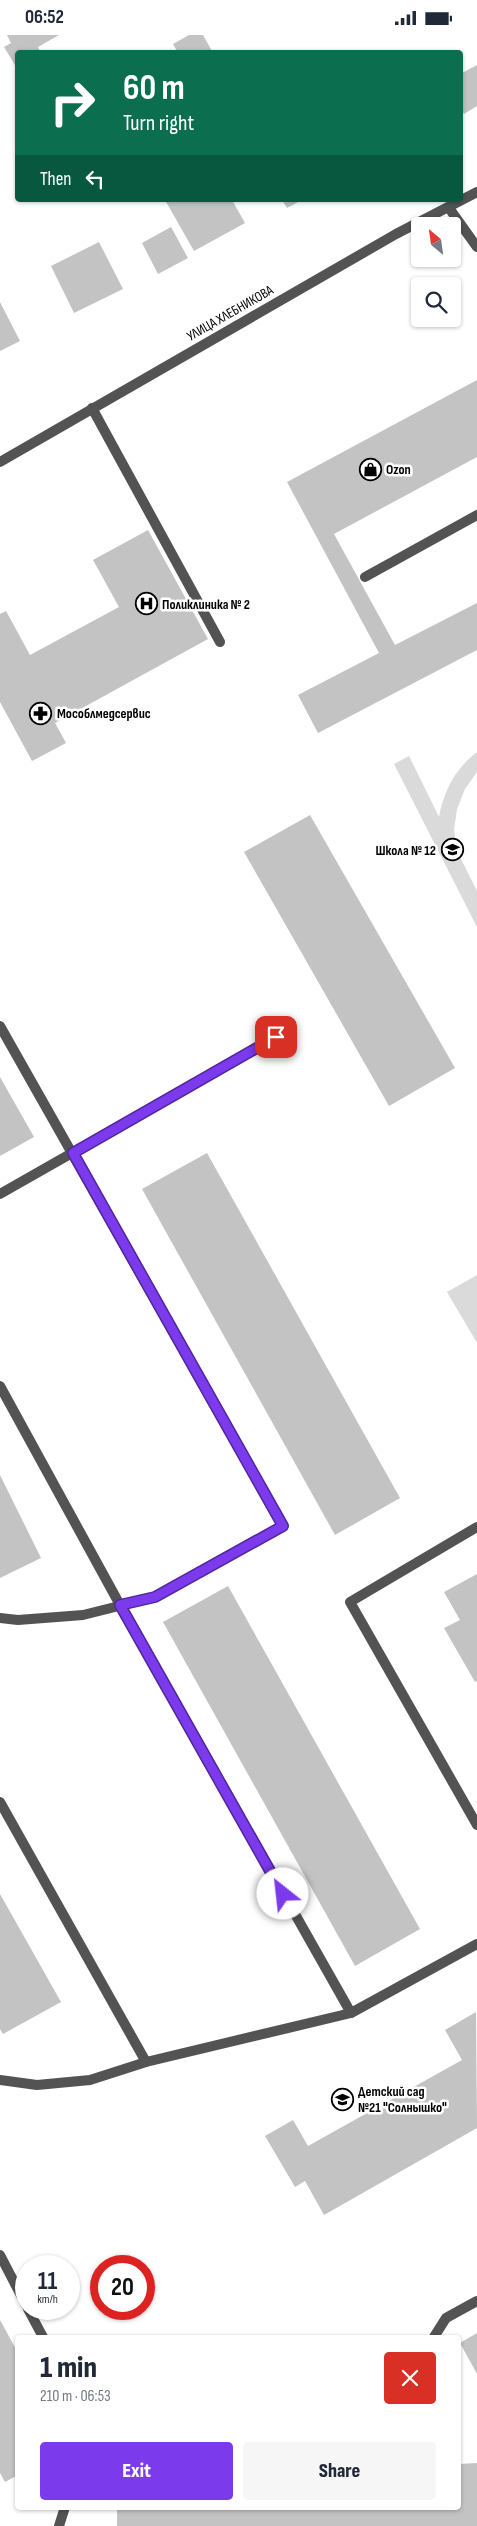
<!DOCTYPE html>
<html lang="en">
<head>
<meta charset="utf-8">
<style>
  :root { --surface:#fff; --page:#f6f6f7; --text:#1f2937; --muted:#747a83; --accent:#7c3aed }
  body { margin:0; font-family:"Sofia Sans Condensed",sans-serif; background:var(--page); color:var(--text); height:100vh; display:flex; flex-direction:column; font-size:19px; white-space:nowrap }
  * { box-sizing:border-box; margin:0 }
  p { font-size:16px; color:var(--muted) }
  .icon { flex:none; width:28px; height:28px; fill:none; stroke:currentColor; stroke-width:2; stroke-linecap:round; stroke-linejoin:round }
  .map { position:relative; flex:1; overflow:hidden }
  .drawer { position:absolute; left:15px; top:2300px; width:446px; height:175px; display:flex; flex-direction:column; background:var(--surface); border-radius:5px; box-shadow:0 1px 4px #0004 }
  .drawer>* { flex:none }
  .banner { position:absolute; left:15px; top:15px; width:448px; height:152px; border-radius:5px; box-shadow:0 1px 4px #0004; background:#0b6e4f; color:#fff; overflow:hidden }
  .needle { width:32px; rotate:331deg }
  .tools { position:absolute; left:411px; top:182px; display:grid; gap:10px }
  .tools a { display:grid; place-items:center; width:50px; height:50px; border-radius:5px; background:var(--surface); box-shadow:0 1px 4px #0004; font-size:25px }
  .speed { position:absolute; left:15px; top:2220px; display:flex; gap:10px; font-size:25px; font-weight:700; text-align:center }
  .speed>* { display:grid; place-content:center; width:65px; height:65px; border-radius:50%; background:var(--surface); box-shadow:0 1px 4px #0004; line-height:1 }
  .speed small { font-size:12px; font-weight:400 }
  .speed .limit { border:8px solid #d22; background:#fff; color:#111 }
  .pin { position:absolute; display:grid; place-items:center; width:42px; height:42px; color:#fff; margin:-21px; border-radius:10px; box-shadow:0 2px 8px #0006 }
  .me { position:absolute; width:55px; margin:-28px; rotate:331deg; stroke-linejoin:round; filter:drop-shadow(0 0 4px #0008) }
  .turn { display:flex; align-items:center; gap:18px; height:105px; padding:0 25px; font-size:22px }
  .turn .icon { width:65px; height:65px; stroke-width:2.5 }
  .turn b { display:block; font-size:35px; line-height:42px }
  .then { display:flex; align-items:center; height:48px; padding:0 25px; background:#0003; gap:10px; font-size:19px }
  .round { display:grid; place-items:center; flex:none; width:52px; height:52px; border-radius:5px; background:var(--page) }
  .overview { display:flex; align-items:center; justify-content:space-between; height:85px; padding:0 25px }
  h1 { font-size:30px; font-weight:800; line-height:38px }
  .action { display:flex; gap:10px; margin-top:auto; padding:10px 25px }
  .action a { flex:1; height:58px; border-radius:5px; background:var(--accent); color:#fff; font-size:20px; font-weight:800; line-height:58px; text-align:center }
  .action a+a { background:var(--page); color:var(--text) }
  .status { display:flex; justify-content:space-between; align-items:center; height:35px; padding:0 25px; background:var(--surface); direction:ltr }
  .status svg { height:14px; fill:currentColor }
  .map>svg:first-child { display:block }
  .green { fill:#dadada }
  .building { fill:#c3c3c3 }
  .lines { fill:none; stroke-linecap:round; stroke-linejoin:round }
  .service { stroke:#535353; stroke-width:10 }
  .tertiary { stroke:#535353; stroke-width:10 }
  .route-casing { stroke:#51269a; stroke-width:12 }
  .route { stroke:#7c3aed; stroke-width:9 }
  .labels { text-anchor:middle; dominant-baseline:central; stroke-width:5; stroke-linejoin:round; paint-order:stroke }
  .street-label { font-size:14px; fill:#000; stroke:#fff }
  .poi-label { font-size:14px; font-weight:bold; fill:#000; stroke:#fff; text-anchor:start }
</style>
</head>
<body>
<div class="status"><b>06:52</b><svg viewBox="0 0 49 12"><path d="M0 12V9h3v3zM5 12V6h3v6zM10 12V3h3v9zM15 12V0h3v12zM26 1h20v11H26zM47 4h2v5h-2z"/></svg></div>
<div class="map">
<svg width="477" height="2491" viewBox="0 0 477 2491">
  <rect width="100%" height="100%" fill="#fff"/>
  <g class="green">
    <path d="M477,717V737L465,754L457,774L454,795L457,816L477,856V892L394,729L409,721L439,782C444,755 456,733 477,717Z"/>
    <path d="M477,1240V1308L447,1257Z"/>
  </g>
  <g class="building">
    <path d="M7,0H59L38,12L41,18H18V35L4,12L11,8Z"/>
    <path d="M189,0H203L213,18H178L173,9Z"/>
    <path d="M477,30V71L464,79L460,72V39Z"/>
    <path d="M165,165H232L245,188L194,216Z"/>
    <path d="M282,165H302L287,173Z"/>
    <path d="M171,192L188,223L158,239L142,208Z"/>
    <path d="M99,207L123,254L74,278L51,231Z"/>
    <path d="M0,267L20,306L0,316Z"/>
    <path d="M477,345V422L334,499L395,610L477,568V615L318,698L298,660L379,618L287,447Z"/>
    <path d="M148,495L208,604L55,688L66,708L32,726L0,667V579L6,576L30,620L119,572L93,525Z"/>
    <path d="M310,780L455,1033L389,1071L244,817Z"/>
    <path d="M0,1042L34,1102L0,1121Z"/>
    <path d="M207,1118L400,1463L335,1500L142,1154Z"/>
    <path d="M0,1440L41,1523L0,1543Z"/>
    <path d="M477,1539V1646L475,1647L444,1593L460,1585L444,1557Z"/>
    <path d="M228,1551L420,1894L355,1931L163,1587Z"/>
    <path d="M0,1859L61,1967L3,1999L0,1994Z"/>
    <path d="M476,1977L477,2093L324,2180L305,2146L295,2152L265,2101L293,2085L308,2111L462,2025L445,1995Z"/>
    <path d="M0,2285L18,2318V2440L5,2447L0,2438Z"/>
    <path d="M477,2298V2339L460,2308Z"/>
    <path d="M477,2428V2491H117V2472H459V2429Z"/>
  </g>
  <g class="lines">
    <g class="service">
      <path d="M449,173L477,212"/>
      <path d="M92,373L220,607"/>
      <path d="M365,542L477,480"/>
      <path d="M0,991L283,1491L155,1562L83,1580L18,1585L0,1583"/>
      <path d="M0,1159L276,1002"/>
      <path d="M0,1351L120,1570L351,1978"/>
      <path d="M477,1492L350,1567L477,1790"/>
      <path d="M0,1767L146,2027"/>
      <path d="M0,2045L37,2050L90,2045L146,2027L351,1978L477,1909"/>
      <path d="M0,2220L26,2270"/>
      <path d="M28,2274L43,2302"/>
      <path d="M434,2302L446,2283L477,2266"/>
      <path d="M59,2491L65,2472"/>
    </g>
    <path class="tertiary" d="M0,427L396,199L477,157"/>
  </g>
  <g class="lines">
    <defs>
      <path id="route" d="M276,1002L73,1118L283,1491L155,1562L120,1570L283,1859"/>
    </defs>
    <use href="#route" class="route-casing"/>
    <use href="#route" class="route"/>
  </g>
  <defs>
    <symbol id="shop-ring" viewBox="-11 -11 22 22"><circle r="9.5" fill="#fff" stroke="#000" stroke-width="1.5"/><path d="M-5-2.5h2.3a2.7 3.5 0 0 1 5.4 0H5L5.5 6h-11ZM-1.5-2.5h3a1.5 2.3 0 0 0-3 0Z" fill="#000"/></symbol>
    <symbol id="hospital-ring" viewBox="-11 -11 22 22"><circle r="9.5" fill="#fff" stroke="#000" stroke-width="1.5"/><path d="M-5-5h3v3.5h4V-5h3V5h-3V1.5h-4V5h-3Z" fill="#000"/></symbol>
    <symbol id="pharmacy-ring" viewBox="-11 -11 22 22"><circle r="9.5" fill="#fff" stroke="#000" stroke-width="1.5"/><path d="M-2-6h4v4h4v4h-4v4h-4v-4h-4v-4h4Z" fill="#000"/></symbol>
    <symbol id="school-ring" viewBox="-11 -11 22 22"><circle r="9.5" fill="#fff" stroke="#000" stroke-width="1.5"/><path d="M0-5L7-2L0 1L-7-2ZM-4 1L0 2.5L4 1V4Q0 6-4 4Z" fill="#000"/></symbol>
  </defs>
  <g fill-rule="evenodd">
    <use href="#shop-ring" x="358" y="422" width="25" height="25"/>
    <use href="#hospital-ring" x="134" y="556" width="25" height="25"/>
    <use href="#pharmacy-ring" x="28" y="666" width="25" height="25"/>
    <use href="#school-ring" x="440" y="802" width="25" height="25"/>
    <use href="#school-ring" x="330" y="2052" width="25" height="25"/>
  </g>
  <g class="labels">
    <g class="street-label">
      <text transform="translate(230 278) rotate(-30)">УЛИЦА ХЛЕБНИКОВА</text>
    </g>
    <g class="poi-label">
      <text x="386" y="434">Ozon</text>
      <text x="162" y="569">Поликлиника № 2</text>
      <text x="57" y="678">Мособлмедсервис</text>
      <text x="436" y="815" text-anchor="end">Школа № 12</text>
      <text x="358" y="2056">Детский сад<tspan x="358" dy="16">№21 "Солнышко"</tspan></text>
    </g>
  </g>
</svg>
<div class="tools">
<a><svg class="needle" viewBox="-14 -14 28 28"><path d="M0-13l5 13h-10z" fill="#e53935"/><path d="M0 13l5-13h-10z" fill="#747a83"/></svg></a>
<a><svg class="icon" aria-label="search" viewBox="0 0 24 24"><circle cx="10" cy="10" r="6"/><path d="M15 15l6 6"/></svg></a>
</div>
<div class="speed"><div>11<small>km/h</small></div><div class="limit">20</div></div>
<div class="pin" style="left:276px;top:1002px;background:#d93025"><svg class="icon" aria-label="arrive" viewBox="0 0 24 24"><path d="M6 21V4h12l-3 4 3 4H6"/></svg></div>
<svg class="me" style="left:283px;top:1859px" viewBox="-20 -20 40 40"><circle r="19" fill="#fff"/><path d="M0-13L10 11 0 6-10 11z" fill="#7c3aed"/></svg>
<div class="banner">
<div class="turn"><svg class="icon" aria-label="right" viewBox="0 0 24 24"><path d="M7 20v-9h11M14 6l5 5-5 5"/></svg><div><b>60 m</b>Turn right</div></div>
<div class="then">Then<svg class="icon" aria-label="left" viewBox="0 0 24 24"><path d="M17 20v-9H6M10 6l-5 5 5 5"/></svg></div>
</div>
<section class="drawer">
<div class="overview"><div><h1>1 min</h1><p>210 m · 06:53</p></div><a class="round" style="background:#d93025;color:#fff"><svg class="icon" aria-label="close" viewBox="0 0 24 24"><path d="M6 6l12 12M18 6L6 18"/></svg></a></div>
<div class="action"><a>Exit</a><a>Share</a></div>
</section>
</div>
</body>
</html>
